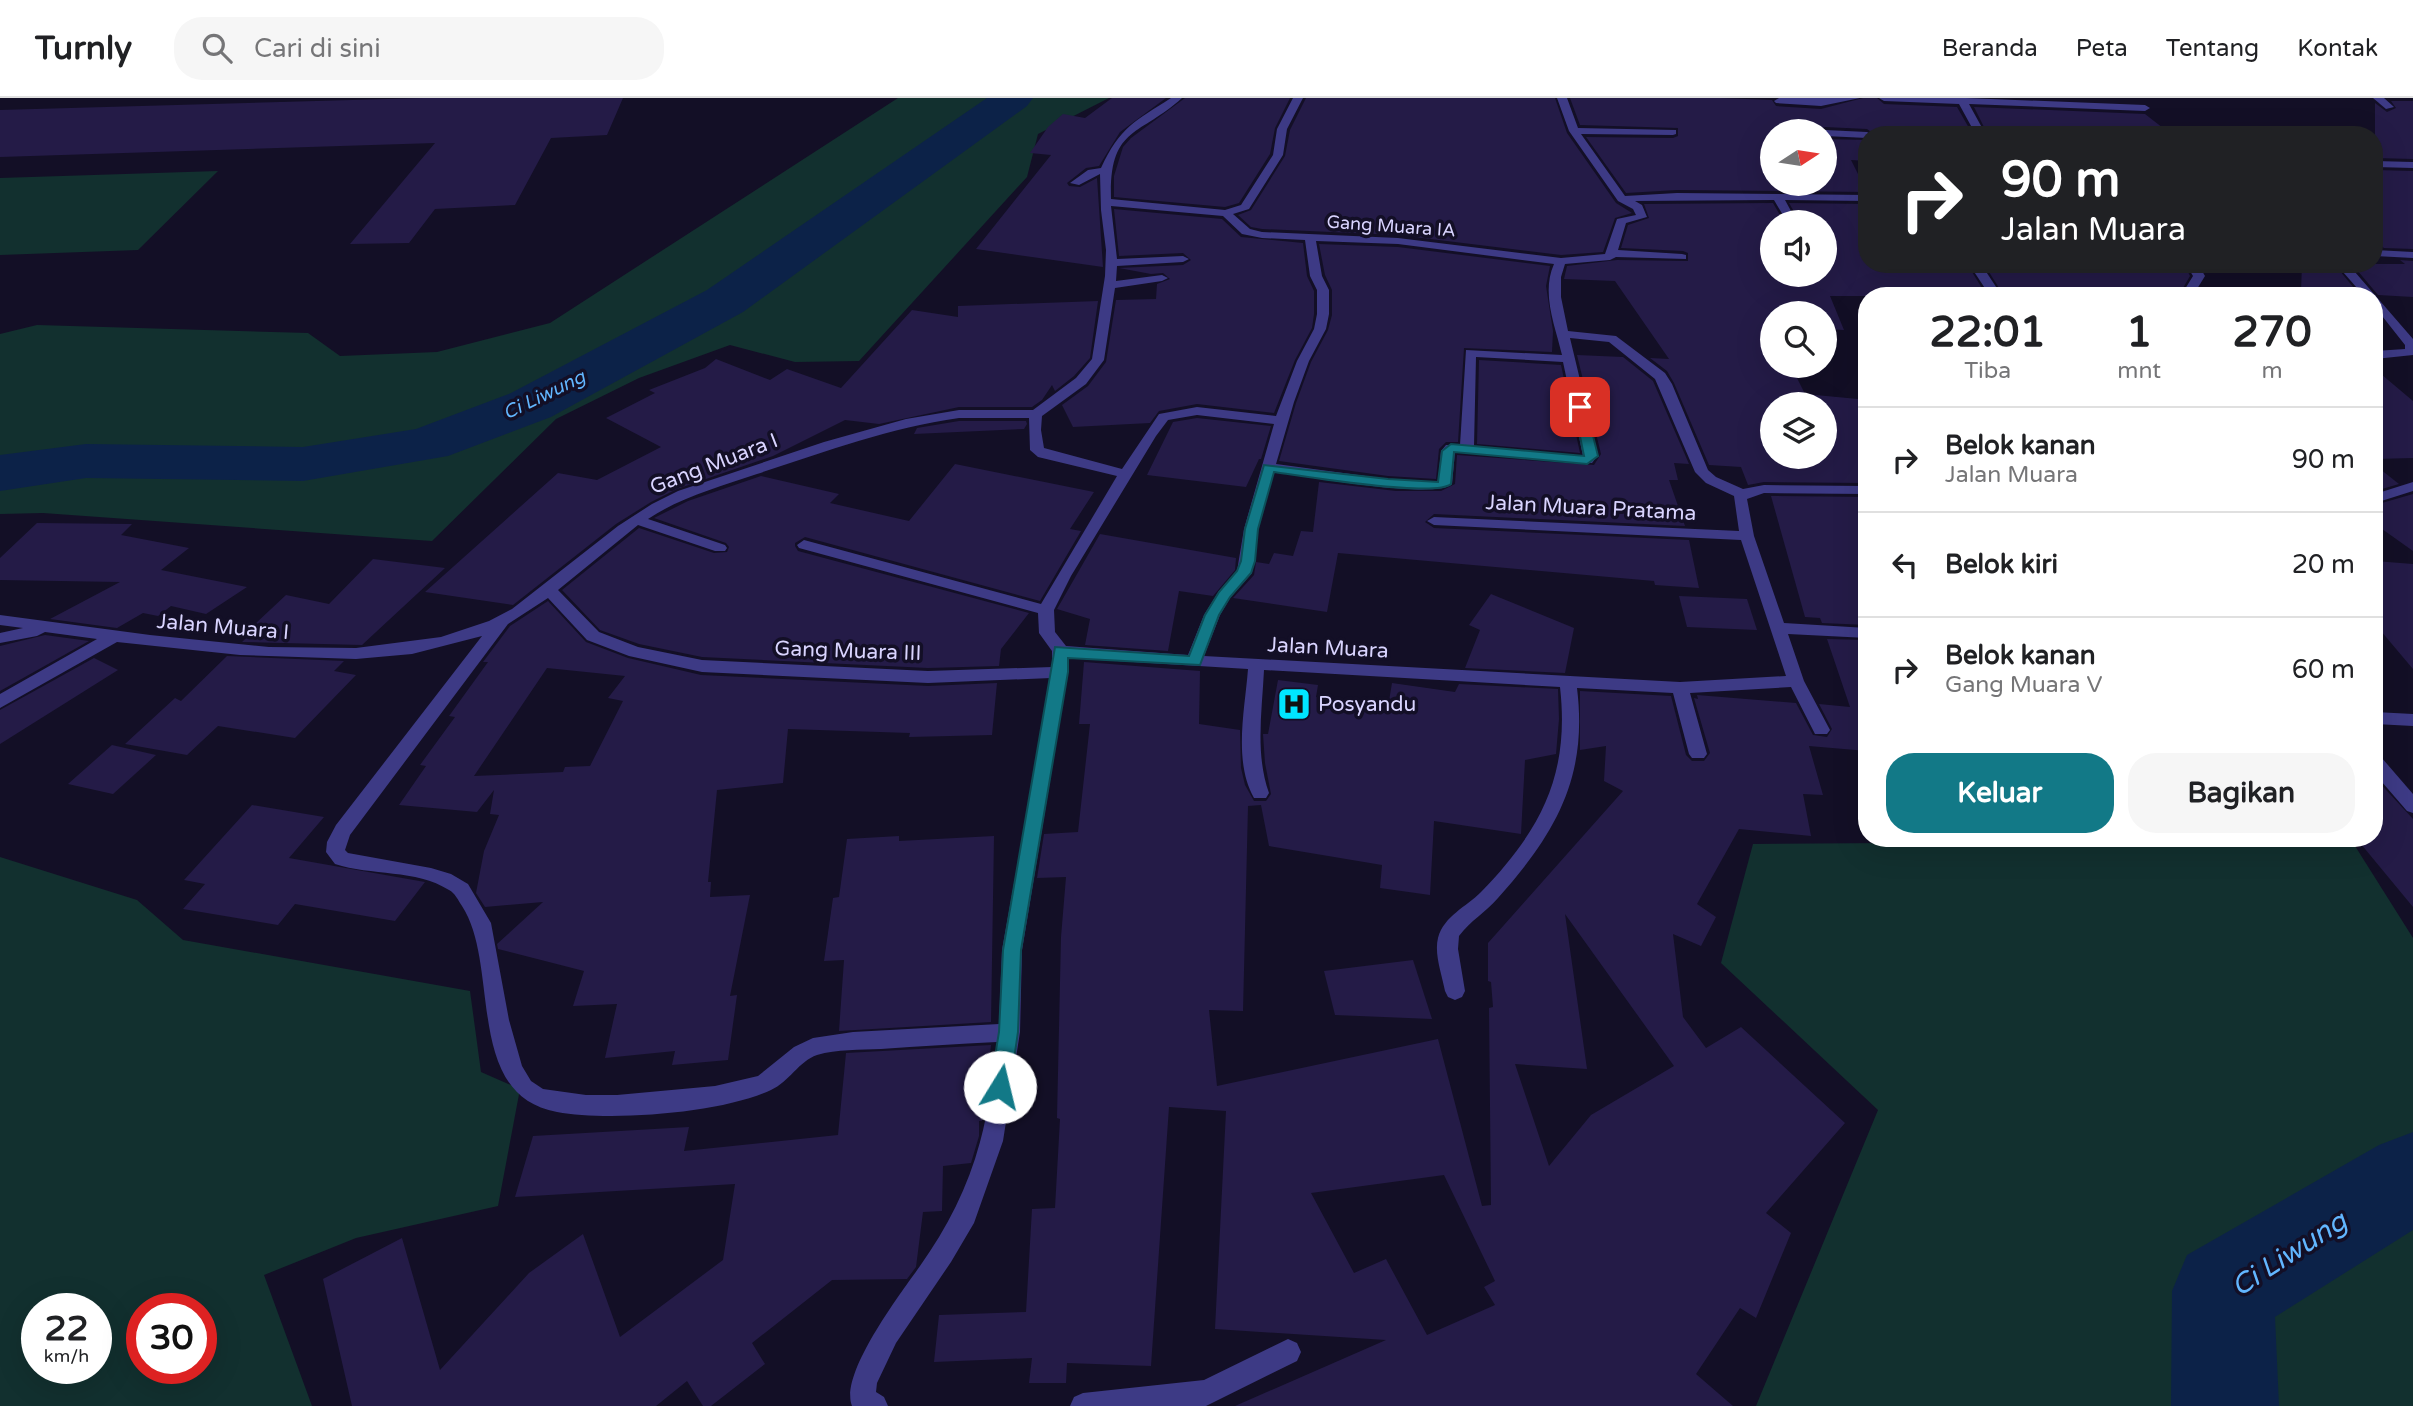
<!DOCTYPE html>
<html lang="id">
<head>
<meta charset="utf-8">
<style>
  :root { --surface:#fff; --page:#f6f6f6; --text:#202124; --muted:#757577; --line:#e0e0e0; --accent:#127987 }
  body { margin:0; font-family:"Varela Round",sans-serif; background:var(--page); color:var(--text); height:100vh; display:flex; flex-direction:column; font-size:26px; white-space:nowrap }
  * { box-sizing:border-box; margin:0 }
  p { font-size:23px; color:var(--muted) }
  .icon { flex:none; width:38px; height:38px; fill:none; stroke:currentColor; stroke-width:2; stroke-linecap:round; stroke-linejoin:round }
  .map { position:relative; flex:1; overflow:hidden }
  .panel { position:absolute; left:1858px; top:189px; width:525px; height:560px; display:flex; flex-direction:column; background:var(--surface); border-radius:28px; box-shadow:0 7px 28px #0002 }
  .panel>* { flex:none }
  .banner { position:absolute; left:1858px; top:28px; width:525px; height:147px; border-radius:28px; box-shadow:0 7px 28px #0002; background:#202124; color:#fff; overflow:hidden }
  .needle { width:46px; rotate:78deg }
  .buttons { position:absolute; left:1760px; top:21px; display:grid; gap:14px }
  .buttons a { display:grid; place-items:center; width:77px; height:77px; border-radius:50%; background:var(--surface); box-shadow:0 7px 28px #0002; font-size:35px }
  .speed { position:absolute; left:21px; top:1195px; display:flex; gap:14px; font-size:35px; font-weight:700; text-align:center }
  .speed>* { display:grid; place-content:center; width:91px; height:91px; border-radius:50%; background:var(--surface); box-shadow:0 7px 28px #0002; line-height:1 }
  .speed small { font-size:18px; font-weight:400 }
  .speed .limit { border:10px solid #d22; background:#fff; color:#111 }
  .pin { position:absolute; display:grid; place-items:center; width:60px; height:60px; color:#fff; margin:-30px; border-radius:14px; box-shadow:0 4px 10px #0006 }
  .me { position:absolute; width:77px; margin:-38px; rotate:9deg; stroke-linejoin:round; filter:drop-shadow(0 0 5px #0008) }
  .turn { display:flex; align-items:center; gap:24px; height:147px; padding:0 28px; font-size:32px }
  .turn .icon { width:91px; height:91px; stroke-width:2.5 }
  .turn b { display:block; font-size:49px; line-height:60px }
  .eta { display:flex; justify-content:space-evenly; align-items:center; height:119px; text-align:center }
  .eta b { font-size:42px; font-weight:700; line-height:49px }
  .cta { display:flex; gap:14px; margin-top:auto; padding:14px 28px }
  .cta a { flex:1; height:80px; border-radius:28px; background:var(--accent); color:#fff; font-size:28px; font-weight:700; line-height:80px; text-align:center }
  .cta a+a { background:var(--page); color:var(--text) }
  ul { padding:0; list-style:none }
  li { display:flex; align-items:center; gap:21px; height:105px; padding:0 28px; border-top:2px solid var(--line) }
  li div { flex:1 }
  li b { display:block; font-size:26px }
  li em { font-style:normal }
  header { display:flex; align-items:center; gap:42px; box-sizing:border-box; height:98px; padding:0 35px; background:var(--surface); border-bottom:2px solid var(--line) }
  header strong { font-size:33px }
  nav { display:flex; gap:38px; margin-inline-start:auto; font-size:24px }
  .search { width:490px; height:63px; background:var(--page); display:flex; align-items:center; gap:18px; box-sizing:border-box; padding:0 24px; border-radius:28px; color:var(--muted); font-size:26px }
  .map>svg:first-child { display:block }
  .green { fill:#12302f; fill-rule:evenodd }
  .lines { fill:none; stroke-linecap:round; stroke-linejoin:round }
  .river { fill:#0c2248; fill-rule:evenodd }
  .building { fill:#241b47; fill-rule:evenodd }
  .minor { fill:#3d3a85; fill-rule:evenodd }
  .route { fill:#127987; stroke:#0c4f58; stroke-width:2 }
  .labels { text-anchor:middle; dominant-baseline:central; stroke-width:7; stroke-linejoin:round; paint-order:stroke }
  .far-street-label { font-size:18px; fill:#d9d4ff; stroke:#130f26 }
  .far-water-label { font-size:19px; font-style:italic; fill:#62b6ff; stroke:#130f26 }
  .street-label { font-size:21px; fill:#d9d4ff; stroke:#130f26 }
  .poi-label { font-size:21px; fill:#d9d4ff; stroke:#130f26; text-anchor:start }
  .near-water-label { font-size:28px; font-style:italic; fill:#62b6ff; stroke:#130f26 }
</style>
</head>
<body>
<header>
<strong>Turnly</strong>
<div class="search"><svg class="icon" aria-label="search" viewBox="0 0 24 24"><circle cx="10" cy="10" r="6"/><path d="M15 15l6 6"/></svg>Cari di sini</div>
<nav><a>Beranda</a><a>Peta</a><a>Tentang</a><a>Kontak</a></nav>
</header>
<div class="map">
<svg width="2413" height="1308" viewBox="0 0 2413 1308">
  <rect width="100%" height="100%" fill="#130f26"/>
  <g class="green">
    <path d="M898,0H1109L1038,36L1027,79L859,263L795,264L730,247L639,280L556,321L432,443L43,415L0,416V236L37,227L308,235L340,258L437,254L550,225Z"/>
    <path d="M218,73L138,152L0,157V80Z"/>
    <path d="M1890,740H2350L2413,840V1308H1756L1878,1012L1721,865L1753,746L1892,745Z"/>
    <path d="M0,759L137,802L183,842L470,893L481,974L520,991L498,1108L356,1140L264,1177L312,1308H0ZM37,1211H96V1270H37ZM142,1211H201V1270H142Z"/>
  </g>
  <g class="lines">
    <g class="river">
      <path d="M987,0H1033L1027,8L743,214L551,319L448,358L303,383L86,380L0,393V357L86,346L303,349L416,331L511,295L707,192Z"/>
      <path d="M2413,1034V1132L2275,1219L2279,1308H2171L2172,1193L2187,1157L2379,1047Z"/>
    </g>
  </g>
  <g class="building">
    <path d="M423,0H623L607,37L551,40L515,107L435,111L409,145L350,146L435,45L0,59V12Z"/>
    <path d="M1112,0H1166L1120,34L1099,68L1086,70L1067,85L1069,88L1080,89L1097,80L1103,169L976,151L1051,57L1030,55L1048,29L1063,16L1085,20Z"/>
    <path d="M1185,0H1290L1275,30L1270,56L1239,105L1225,109L1114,99V78L1123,49L1131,40Z"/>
    <path d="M1306,0H1555L1567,35L1616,105L1632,115L1615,120L1603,154L1561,157L1398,137L1262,131L1251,129L1238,117L1251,112L1285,58L1290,32Z"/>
    <path d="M1570,0H1721L1772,2L1776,8L1821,11L1863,0H1877L1884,6L1957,9L1973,37H1875L1867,31L1825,29L1818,33H1773V86H1825V41L1867,42V63L1851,62L1867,94L1677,92L1626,95L1586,39L1673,40L1678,38V30L1580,27Z"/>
    <path d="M2391,3H2413V61L2375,60V5L2387,14L2396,10Z"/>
    <path d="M1974,9L2145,16L2172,37H1988Z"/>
    <path d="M2375,72L2413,73V151L2384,150L2375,143Z"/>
    <path d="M1773,105L1784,124H1773V177H1825V124H1800L1789,105L1867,106V166H1967L1987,198H1830L1844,232L1825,231V215H1773V268H1791L1805,296L1858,301L1867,329V385L1764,384L1748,387L1741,369L1709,367L1674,285L1667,273L1650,260L1669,261L1615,183L1564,181L1567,168L1617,162L1688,163V155L1683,153L1621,150L1628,127L1649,120L1644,106ZM1773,306H1825V359H1773Z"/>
    <path d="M1114,111L1222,121L1241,139L1303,145L1307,178L1314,193V216L1312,230L1295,262L1274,315L1197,306L1159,313L1150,325L1073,329L1062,307L1088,288L1106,264L1116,202L1156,201L1157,186L1170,181L1163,175L1151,176L1119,170L1183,167L1191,162L1183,155L1119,158Z"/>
    <path d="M1319,146L1398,149L1550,168L1546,188L1553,233L1552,254L1464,250L1458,344H1446L1439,351L1436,381L1388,378L1279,363L1296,305L1311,264L1328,232L1332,217V192L1325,177Z"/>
    <path d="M2400,162L2413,163V199L2378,197L2352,166H2405Z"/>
    <path d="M1984,166H2184L2190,178L2183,190V198H2004Z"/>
    <path d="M2302,166H2334L2359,196L2301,193Z"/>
    <path d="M1098,203L1090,260L1074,278L1055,293L1052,287L1042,302L1032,309H959L879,326L845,322L773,358L677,391L651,404L616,426L513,507L425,494L558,375L597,382L661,349L606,320L655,295L649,292L705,270L716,261L770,282L787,271L841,290L912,212L958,219V208Z"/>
    <path d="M1577,257L1623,259L1653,283L1689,366L1674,365L1678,382H1669L1685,428L1434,416L1425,424L1434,430L1689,442L1699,490L1655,487L1654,483L1338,455L1327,514L1233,500L1254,477L1256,464L1269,466L1274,455L1293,458L1301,433L1313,434L1319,384L1396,393H1441L1455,386L1457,357L1594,367L1601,356Z"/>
    <path d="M1479,262L1561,267L1580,355L1477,346Z"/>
    <path d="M2375,271L2413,303V360L2375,361Z"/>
    <path d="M1197,320L1271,328L1261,361H1259L1246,389L1147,377L1173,324Z"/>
    <path d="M959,323H1026L1027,326L1024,331L914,336L917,330Z"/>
    <path d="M955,366L1094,394L1070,431L1081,433L1040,503L805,439L795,445V448L798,453L1029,515L1001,551L999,568L928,570L702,559L639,546L600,532L562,492L639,430L714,455L727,454L729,449L726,445L654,420L688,403L761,378L839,396L830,405L909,423Z"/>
    <path d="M2375,367L2399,386L2375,393Z"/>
    <path d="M2413,396V453L2375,426V407Z"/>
    <path d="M1771,398L1867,399V527L1822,525L1820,520L1805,519Z"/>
    <path d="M37,425L132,426L121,437L189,450L161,472L247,489L206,516L171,508L158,518L143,515L117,530L50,521L120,484L0,482V460Z"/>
    <path d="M1100,436L1236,460L1235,472L1213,498L1179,493L1168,553L1085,547L1090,521L1057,511Z"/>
    <path d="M373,461L445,470L362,547L242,544L260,527L255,526L286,497L329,506Z"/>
    <path d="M2375,463L2413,466V571L2375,526Z"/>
    <path d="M1491,496L1574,530L1565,575L1465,570L1480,532L1469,527Z"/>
    <path d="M1679,498L1747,501L1757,532L1687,529Z"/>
    <path d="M548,503L586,544L628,560L701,577L928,588L997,585L992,637L909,639L910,635L788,631L783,685L717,692L708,784H711L710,799L750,797L730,898L737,897L728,962L672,967L675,953L605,960L617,906L573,908L584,873L498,851L497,846L543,804L485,809L476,795L484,753L499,717L490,716L494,692L477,714L399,707L426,668L420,667L455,619L449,618L488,564H483L510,528ZM547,570L625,578L608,600L623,603L590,668L565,669L563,674L474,678Z"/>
    <path d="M45,537L89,543L0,593V548Z"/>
    <path d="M1827,541L1867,542V653L1809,648L1823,697L1803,696L1811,738L1739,731L1697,806L1716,819L1701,848L1673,836L1683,919L1706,950L1741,929L1845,1025L1766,1115L1791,1135L1756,1220L1740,1210L1696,1276L1733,1308H1235L1386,1242L1215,1231L1226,1013L1169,1009L1151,1268L1067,1265L1066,1285H1029L1032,1260L934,1264L939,1217L1026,1214L1032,1111L1055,1110L1060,1021L1057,1020L1061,839L1066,779L1037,780L1044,736L1078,734L1090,626H1079L1084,564L1200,573L1199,626L1240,632L1241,670L1245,687L1254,703H1266L1271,696L1265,665L1263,636H1268L1278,582L1318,587L1316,599L1388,609L1392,585L1455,594L1459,586L1558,591L1559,621L1556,656L1525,662L1521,736L1434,723L1430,797L1380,790L1382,767L1269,748L1261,707L1248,708L1243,913L1209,912L1217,988L1438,941L1482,1108L1491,1107L1489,910L1493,909L1491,884L1488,883V845L1623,693L1604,683L1606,648L1580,652V593L1671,598L1686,657L1692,663H1704L1710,655L1694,600L1698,601L1697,597L1796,605L1813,637L1827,639L1832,631L1819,606L1850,609ZM1565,816L1674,968L1591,1017L1549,1068L1515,966L1587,971ZM1444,1077L1495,1183L1484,1189L1495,1207L1427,1237L1386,1161L1354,1175L1311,1095Z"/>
    <path d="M227,558L344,563L334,573L356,577L295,640L218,628L187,657L125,646L175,600L181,603Z"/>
    <path d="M94,560L118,572L0,646V612Z"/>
    <path d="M112,647L156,657L113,696L68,686Z"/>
    <path d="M2375,680L2413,721V809L2356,740H2375Z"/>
    <path d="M252,707L324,719L289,760L425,784L395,823L295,806L278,827L183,811L205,786L184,782Z"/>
    <path d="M899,738V743L994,738L991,924L839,933L844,862L824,863L833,800L839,799L847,741Z"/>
    <path d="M1413,862L1432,921L1335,917L1324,873Z"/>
    <path d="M991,947L985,1007L982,1023H979V1038L971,1065L943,1068L942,1113L923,1114L916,1169L907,1181L832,1182L752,1245L765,1266L711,1308H703L687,1283L656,1308H352L323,1181L402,1140L440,1272L529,1175L583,1136L620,1239L723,1162L735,1086L515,1099L533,1038L689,1029L684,1053L838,1037L846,955Z"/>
  </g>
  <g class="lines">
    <g class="minor">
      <path d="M1171,0H1182C1139,39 1109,28 1111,101L1225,112L1241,107L1273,57L1277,31L1293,0H1303L1287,31L1283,57L1249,111L1233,116L1250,131L1262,134L1398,140L1561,160L1605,156L1617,121L1636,117L1633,111L1618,103L1569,33L1557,0H1567L1578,30L1676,32V36L1673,37L1581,36L1625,98L1677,95L1867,97V103L1785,102L1797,124H1787L1774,102L1635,103L1642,107L1647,119L1626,125L1618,152L1682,156L1686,157V161L1616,159L1610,162L1565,166L1561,179V199L1568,233L1616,238L1665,275L1672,286L1708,372L1716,379L1743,391L1764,387L1867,388V396L1764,395L1747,401L1754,438L1784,525L1867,530V540L1788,536L1804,583L1830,632L1827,636H1815L1791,589L1690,595L1707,656L1704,660H1692L1689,656L1673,595L1577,590C1588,679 1556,735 1498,800C1486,814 1470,823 1459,838L1458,851L1465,893L1462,899L1455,902L1448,899L1445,893C1442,877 1434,856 1438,840C1444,818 1466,809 1481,794C1541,732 1570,677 1560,589L1264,572C1262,613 1255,656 1269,695L1266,700H1254C1233,663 1245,611 1248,571L1068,560V574L1022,852L1020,934L1003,1043L974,1125L951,1164L896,1245L877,1285L876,1294L884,1299L888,1308H852C839,1276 901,1195 920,1168C947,1130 968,1089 980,1044C989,1012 992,977 997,944C958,946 919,948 881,951C860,952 837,951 817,957C799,963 789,984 771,992C723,1015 610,1024 557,1014C463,997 501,868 462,808C458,802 455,795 449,792C416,771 371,778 335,766L326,754L327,744L336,727L482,538L412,556L356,561L240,557L117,544L0,610V596L97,541L45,534L37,538L0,545V535L23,530L0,527V517L150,537L269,549L356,550L441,539L489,523L512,511L618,428L652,406L678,393L824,344L906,321L959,312H1033L1076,280L1092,261L1105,178L1106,152L1101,112L1100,76L1079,87L1070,85L1088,72L1101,70C1120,29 1135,23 1171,0ZM1111,108L1223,118L1242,136L1262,140L1305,142L1310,178L1317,192V216L1314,231L1297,263L1276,318L1197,309L1159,316L1122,371L1044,350L1041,332L1042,318L1086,286L1104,262L1115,190L1162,183L1168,180L1162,177L1116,183L1117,168L1183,164L1189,161L1183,158L1117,161ZM1316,143L1398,146L1554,166C1541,195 1555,227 1562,257L1466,252L1460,347H1446L1441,353L1438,384L1388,381L1276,366L1294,304L1309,263L1326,231L1329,216V192L1322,178ZM1570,240L1609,244L1655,281L1695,374L1706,385L1734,398L1739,433L1434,419L1427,423L1434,427L1741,442L1786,578L1680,584L1204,558L1220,517L1230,500L1252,475L1258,431L1274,374C1303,378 1436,402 1452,386L1455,354L1592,365L1598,357ZM1476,259L1563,264L1583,358L1474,348ZM1197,317L1274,326L1244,431L1237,473L1219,493L1204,517L1188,557L1066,548L1055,534L1054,512L1071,478L1156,338L1168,322ZM959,320H1029L1030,352L1038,359L1117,378L1041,506L804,442L797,447L799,450L1038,515L1039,535L1052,553V569L928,573L702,562L638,549L599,534L558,492L638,427L715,453H725L727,450L725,447L648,421C681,399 719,389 757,376C824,354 889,330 959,320ZM548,500L587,542L629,558L702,574L928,585L1051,580L1002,852L999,926L853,934L813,940L794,949L758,978L715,988L617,997H586L543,991L531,983L522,968L509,922L491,825L468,786L451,776L431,770L348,755L345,752L350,737L508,526Z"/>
      <path d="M1779,0H1860L1821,8L1776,5L1774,3Z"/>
      <path d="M1879,0H1966L2145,7L2150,10L2145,13L1969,6L1986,37H1976L1959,6L1884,3Z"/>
      <path d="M2373,0H2384L2394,9L2386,11Z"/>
      <path d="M1825,32L1867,34L1872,37H1867V40L1825,38V33H1821Z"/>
      <path d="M2375,63L2413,64V70L2375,69Z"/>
      <path d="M2375,152L2413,154V160L2375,158Z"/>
      <path d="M1969,166H1981L2002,198H1990Z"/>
      <path d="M2186,166H2198L2205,178L2197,191L2198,198H2186L2185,191L2193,178Z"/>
      <path d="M2336,166H2348L2413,241V257L2375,261V253L2405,251V247L2375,209V198H2364Z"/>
      <path d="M2413,384V393L2375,405V396Z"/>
      <path d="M2375,614L2413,616V628L2375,626Z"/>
      <path d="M2375,658L2381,659L2413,696V715L2407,713L2375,676Z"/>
      <path d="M1288,1241L1297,1245L1301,1254L1297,1263L1206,1308H1070L1074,1299L1083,1295L1204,1282Z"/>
    </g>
  </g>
  <path class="route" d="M1580,305L1586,309L1598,358L1587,366L1454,354L1451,386C1435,400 1302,378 1274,374L1258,431L1255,463L1251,475L1230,499L1219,517L1200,567L1068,560V574L1021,852L1018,934L1010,989L1007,995L1000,997L993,995L990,989L999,934L1003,852L1055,549L1189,558L1205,517L1219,494L1237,473L1241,463L1245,431L1264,367L1388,381L1438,384L1442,353L1451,346L1584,358L1574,309Z"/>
  <defs>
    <symbol id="hospital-square" viewBox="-11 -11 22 22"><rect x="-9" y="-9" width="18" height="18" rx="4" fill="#00e5ff" stroke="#130f26"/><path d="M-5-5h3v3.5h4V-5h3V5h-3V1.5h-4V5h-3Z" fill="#111"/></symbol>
  </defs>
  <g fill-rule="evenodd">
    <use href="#hospital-square" x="1275" y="587" width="38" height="38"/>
  </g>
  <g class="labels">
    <g class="far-street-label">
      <text transform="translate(1391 128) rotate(4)">Gang Muara IA</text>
    </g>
    <g class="far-water-label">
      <text transform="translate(544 297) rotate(-26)">Ci Liwung</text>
    </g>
    <g class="street-label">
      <text transform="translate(714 366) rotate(-21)">Gang Muara I</text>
      <text transform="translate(1591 410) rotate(3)">Jalan Muara Pratama</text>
      <text transform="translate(223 529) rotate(5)">Jalan Muara I</text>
      <text transform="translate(1328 550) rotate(3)">Jalan Muara</text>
      <text transform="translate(848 553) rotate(2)">Gang Muara III</text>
    </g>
    <g class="poi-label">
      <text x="1318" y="606">Posyandu</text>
    </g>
    <g class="near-water-label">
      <text transform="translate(2289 1156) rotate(-33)">Ci Liwung</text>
    </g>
  </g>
</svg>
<div class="buttons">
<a><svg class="needle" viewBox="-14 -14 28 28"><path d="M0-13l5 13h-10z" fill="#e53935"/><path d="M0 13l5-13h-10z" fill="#757577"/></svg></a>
<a><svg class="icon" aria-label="sound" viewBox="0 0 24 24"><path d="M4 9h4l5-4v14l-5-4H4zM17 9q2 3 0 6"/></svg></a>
<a><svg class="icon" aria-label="search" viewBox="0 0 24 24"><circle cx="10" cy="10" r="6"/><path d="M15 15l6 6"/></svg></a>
<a><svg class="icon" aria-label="layers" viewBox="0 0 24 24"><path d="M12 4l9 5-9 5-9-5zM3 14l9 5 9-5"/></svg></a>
</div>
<div class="speed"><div>22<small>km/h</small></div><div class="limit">30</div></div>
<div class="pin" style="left:1580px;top:309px;background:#d93025"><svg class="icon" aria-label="arrive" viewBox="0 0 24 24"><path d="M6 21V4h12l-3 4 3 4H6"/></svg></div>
<svg class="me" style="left:1000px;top:989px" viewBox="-20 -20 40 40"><circle r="19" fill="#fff"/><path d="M0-13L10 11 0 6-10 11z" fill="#127987"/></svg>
<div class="banner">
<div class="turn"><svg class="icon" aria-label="right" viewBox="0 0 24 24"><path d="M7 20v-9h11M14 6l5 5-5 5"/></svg><div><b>90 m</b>Jalan Muara</div></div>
</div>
<section class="panel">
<div class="eta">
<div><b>22:01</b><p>Tiba</p></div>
<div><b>1</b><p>mnt</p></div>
<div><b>270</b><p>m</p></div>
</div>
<ul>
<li><svg class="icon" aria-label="right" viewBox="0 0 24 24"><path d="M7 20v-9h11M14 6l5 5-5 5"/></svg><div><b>Belok kanan</b><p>Jalan Muara</p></div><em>90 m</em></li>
<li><svg class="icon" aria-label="left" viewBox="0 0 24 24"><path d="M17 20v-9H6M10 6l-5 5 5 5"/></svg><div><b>Belok kiri</b></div><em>20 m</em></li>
<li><svg class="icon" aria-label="right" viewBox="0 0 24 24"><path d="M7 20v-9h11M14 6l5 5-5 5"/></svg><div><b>Belok kanan</b><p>Gang Muara V</p></div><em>60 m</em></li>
</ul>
<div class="cta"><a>Keluar</a><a>Bagikan</a></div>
</section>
</div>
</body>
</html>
